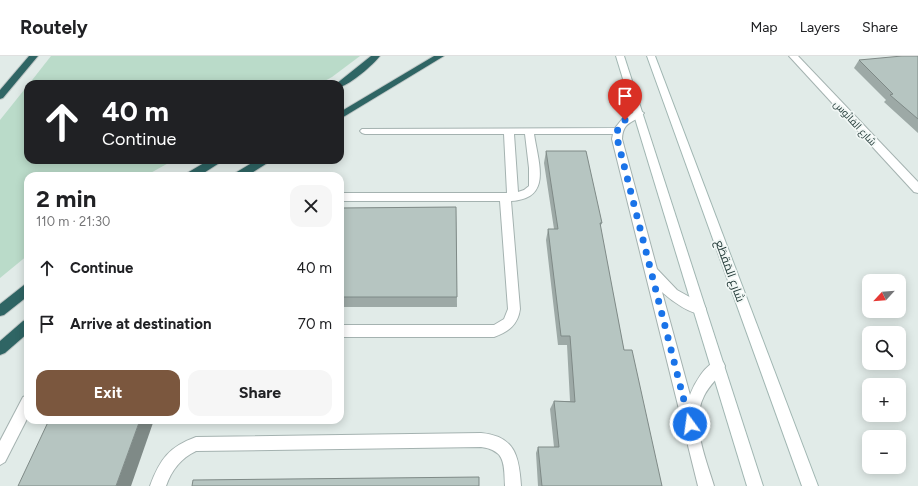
<!DOCTYPE html>
<html lang="en">
<head>
<meta charset="utf-8">
<style>
  :root { --surface:#fff; --page:#f6f6f6; --text:#202124; --muted:#757577; --line:#e0e0e0; --accent:#7b573e }
  body { margin:0; font-family:Figtree,Cairo,sans-serif; background:var(--page); color:var(--text); height:100vh; display:flex; flex-direction:column; font-size:15px; white-space:nowrap }
  * { box-sizing:border-box; margin:0 }
  p { font-size:13px; color:var(--muted) }
  .icon { flex:none; width:22px; height:22px; fill:none; stroke:currentColor; stroke-width:2; stroke-linecap:round; stroke-linejoin:round }
  .map { position:relative; flex:1; overflow:hidden }
  .details { position:absolute; left:24px; top:116px; width:320px; height:252px; display:flex; flex-direction:column; background:var(--surface); border-radius:12px; box-shadow:0 2px 10px #0003 }
  .details>* { flex:none }
  .guide { position:absolute; left:24px; top:24px; width:320px; height:84px; border-radius:12px; box-shadow:0 2px 10px #0003; background:#202124; color:#fff; overflow:hidden }
  .needle { width:26px; rotate:244deg }
  .fabs { position:absolute; left:862px; top:218px; display:grid; gap:8px }
  .fabs a { display:grid; place-items:center; width:44px; height:44px; border-radius:8px; background:var(--surface); box-shadow:0 2px 10px #0003; font-size:20px }
  .pin { position:absolute; display:grid; place-items:center; width:34px; height:34px; color:#fff; margin:-41px -17px; border-radius:50% 50% 50% 0; rotate:-45deg; box-shadow:0 0 4px #0007 }
  .pin .icon { rotate:45deg }
  .me { position:absolute; width:44px; margin:-22px; rotate:346deg; stroke-linejoin:round; filter:drop-shadow(0 0 3px #0008) }
  .turn { display:flex; align-items:center; gap:14px; height:84px; padding:0 12px; font-size:18px }
  .turn .icon { width:52px; height:52px; stroke-width:2.5 }
  .turn b { display:block; font-size:28px; line-height:34px }
  .round { display:grid; place-items:center; flex:none; width:42px; height:42px; border-radius:12px; background:var(--page) }
  .headline { display:flex; align-items:center; justify-content:space-between; height:68px; padding:0 12px }
  h1 { font-size:24px; font-weight:700; line-height:30px }
  .cta { display:flex; gap:8px; margin-top:auto; padding:8px 12px }
  .cta a { flex:1; height:46px; border-radius:12px; background:var(--accent); color:#fff; font-size:16px; font-weight:700; line-height:46px; text-align:center }
  .cta a+a { background:var(--page); color:var(--text) }
  ul { padding:0; list-style:none }
  li { display:flex; align-items:center; gap:12px; height:56px; padding:0 12px }
  li div { flex:1 }
  li b { display:block; font-size:15px }
  li em { font-style:normal }
  header { display:flex; align-items:center; gap:24px; box-sizing:border-box; height:56px; padding:0 20px; background:var(--surface); border-bottom:1px solid var(--line) }
  header strong { font-size:19px }
  nav { display:flex; gap:22px; margin-inline-start:auto; font-size:14px }
  .map>svg:first-child { display:block }
  .green { fill:#badbc9 }
  .lines { fill:none; stroke-linecap:round; stroke-linejoin:round }
  .lane-casing { stroke:#a4b2b0; stroke-width:2 }
  .street-casing { stroke:#a4b2b0; stroke-width:2 }
  .secondary-casing { stroke:#a0b6b2; stroke-width:2 }
  .highway-casing { stroke:#c1c8c7; stroke-width:2 }
  .lane { fill:#fff; fill-rule:evenodd }
  .street { fill:#fff; fill-rule:evenodd }
  .secondary { fill:#fff; fill-rule:evenodd }
  .highway { fill:#2f6564; fill-rule:evenodd }
  .wall { fill:#9da9a6 }
  .shaded-wall { fill:#7f8a87 }
  .building { fill:#b6c5c1; stroke:#7f8a87 }
  .route { stroke:#1a73e8; stroke-width:7; stroke-dasharray:0 12.6 }
  .labels { text-anchor:middle; dominant-baseline:central; stroke-width:3.5; stroke-linejoin:round; paint-order:stroke }
  .far-street-label { font-size:10px; fill:#223a38; stroke:#f1f7f5 }
  .street-label { font-size:12px; fill:#223a38; stroke:#f1f7f5 }
</style>
</head>
<body>
<header>
<strong>Routely</strong>
<nav><a>Map</a><a>Layers</a><a>Share</a></nav>
</header>
<div class="map">
<svg width="918" height="430" viewBox="0 0 918 430">
  <rect width="100%" height="100%" fill="#e1ebe8"/>
  <g class="green">
    <path d="M51,0H360L332,21L319,28H29Z"/>
    <path d="M28,29V104H174L145,120H28V199L0,222V64Z"/>
  </g>
  <g class="lines">
    <defs>
      <g id="lane">
        <path d="M639,54L644,57C634,68 623,64 622,83L657,213L677,234L704,249L706,253L704,257C693,261 671,244 662,236L690,339C695,326 705,309 718,304L723,306L725,310C720,321 709,329 704,340C690,367 706,403 714,430H698L612,83L613,78H534C538,106 553,143 511,145L520,253C518,269 508,276 494,281H340V269H494L504,263L508,253L500,145H340V137H507L504,78H365L362,77L360,75L362,73L615,72L623,62ZM514,78H525L529,112V130L524,134L518,136Z"/>
        <path d="M481,377C515,380 519,400 521,430H505C504,409 506,394 481,391L196,395C181,402 171,415 166,430H150C160,403 169,391 196,381Z"/>
      </g>
      <g id="street">
        <path d="M789,0H798L918,126V137L914,136Z"/>
        <path d="M28,339V361L5,406L0,409V385L23,341Z"/>
      </g>
      <g id="secondary">
        <path d="M616,0H624L763,430H747Z"/>
        <path d="M647,0H655L818,430H802Z"/>
      </g>
      <g id="highway">
        <path d="M29,0H38L3,42L0,43V34Z"/>
        <path d="M371,0H380C373,9 351,28 340,31V28H336Z"/>
        <path d="M434,0H444L340,63V56Z"/>
        <path d="M209,104H222L221,106L199,120H186L187,117Z"/>
        <path d="M257,104H270L269,106L247,120H234L235,117Z"/>
        <path d="M28,228V240L4,259L0,260V248L24,229Z"/>
        <path d="M28,263V277L5,297L0,299V285L23,265Z"/>
      </g>
    </defs>
    <use href="#lane" class="lane-casing"/>
    <use href="#street" class="street-casing"/>
    <use href="#secondary" class="secondary-casing"/>
    <use href="#highway" class="highway-casing"/>
    <use href="#lane" class="lane"/>
    <use href="#street" class="street"/>
    <use href="#secondary" class="secondary"/>
    <use href="#highway" class="highway"/>
  </g>
  <g class="wall">
    <path d="M918,0V77L884,46L886,44L854,12L859,4Z"/>
    <path d="M546,95L602,167L600,171L624,294L662,430H538L536,397L538,391H554L550,353L554,345H570L567,289H558L546,184L548,173H554L544,107Z"/>
    <path d="M456,151L457,251H340V152Z"/>
  </g>
  <path class="shaded-wall" d="M140,364H154L131,430H116Z"/>
  <g class="building">
    <path d="M902,0H918V63L890,39L893,38L859,4Z"/>
    <path d="M546,95H586L602,167H600L624,294H632L662,430H542L538,391H559L554,345L575,346L570,280H561L548,173H558Z"/>
    <path d="M456,151L457,241H340V152Z"/>
    <path d="M49,364H140L116,430H18Z"/>
    <path d="M479,421V430H192L193,424Z"/>
  </g>
  <g class="lines">
    <path class="route" d="M625,64L617,75V82L690,368"/>
  </g>
  <g class="labels">
    <g class="far-street-label">
      <text transform="translate(855 67) rotate(47)">شارع الفانُوس</text>
    </g>
    <g class="street-label">
      <text transform="translate(730 215) rotate(70)">شارع المَقطَع</text>
    </g>
  </g>
</svg>
<div class="fabs">
<a><svg class="needle" viewBox="-14 -14 28 28"><path d="M0-13l5 13h-10z" fill="#e53935"/><path d="M0 13l5-13h-10z" fill="#757577"/></svg></a>
<a><svg class="icon" aria-label="search" viewBox="0 0 24 24"><circle cx="10" cy="10" r="6"/><path d="M15 15l6 6"/></svg></a>
<a>+</a>
<a>−</a>
</div>
<div class="pin" style="left:625px;top:64px;background:#d93025"><svg class="icon" aria-label="arrive" viewBox="0 0 24 24"><path d="M6 21V4h12l-3 4 3 4H6"/></svg></div>
<svg class="me" style="left:690px;top:368px" viewBox="-20 -20 40 40"><circle r="17" fill="#1a73e8" stroke="#fff" stroke-width="3"/><path d="M0-11L8 9 0 5-8 9z" fill="#fff"/></svg>
<div class="guide">
<div class="turn"><svg class="icon" aria-label="ahead" viewBox="0 0 24 24"><path d="M12 20V5M6 11l6-6 6 6"/></svg><div><b>40 m</b>Continue</div></div>
</div>
<section class="details">
<div class="headline"><div><h1>2 min</h1><p>110 m · 21:30</p></div><a class="round"><svg class="icon" aria-label="close" viewBox="0 0 24 24"><path d="M6 6l12 12M18 6L6 18"/></svg></a></div>
<ul>
<li><svg class="icon" aria-label="ahead" viewBox="0 0 24 24"><path d="M12 20V5M6 11l6-6 6 6"/></svg><div><b>Continue</b></div><em>40 m</em></li>
<li><svg class="icon" aria-label="arrive" viewBox="0 0 24 24"><path d="M6 21V4h12l-3 4 3 4H6"/></svg><div><b>Arrive at destination</b></div><em>70 m</em></li>
</ul>
<div class="cta"><a>Exit</a><a>Share</a></div>
</section>
</div>
</body>
</html>
